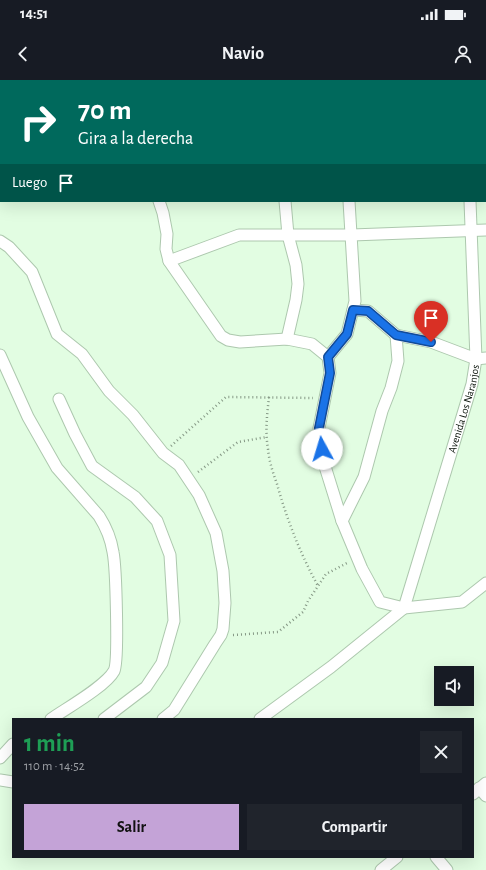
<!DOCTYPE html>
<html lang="es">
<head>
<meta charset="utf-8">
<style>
  :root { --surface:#171b24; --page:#20242c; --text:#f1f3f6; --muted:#9ea1a6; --accent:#c4a3d7 }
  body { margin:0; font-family:"Alegreya Sans",sans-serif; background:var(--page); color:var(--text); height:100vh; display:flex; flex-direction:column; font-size:15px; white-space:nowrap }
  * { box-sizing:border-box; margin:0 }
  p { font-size:13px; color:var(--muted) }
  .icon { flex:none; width:22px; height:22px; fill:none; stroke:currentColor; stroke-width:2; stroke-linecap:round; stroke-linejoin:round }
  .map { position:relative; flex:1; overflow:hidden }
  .drawer { position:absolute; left:12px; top:638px; width:462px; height:140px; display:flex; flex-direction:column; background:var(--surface); border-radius:0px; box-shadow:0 4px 16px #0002 }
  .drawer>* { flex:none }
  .banner { position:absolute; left:0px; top:0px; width:486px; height:122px; box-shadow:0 4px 16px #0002; background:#00695c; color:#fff; overflow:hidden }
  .fabs { position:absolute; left:434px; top:586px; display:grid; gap:8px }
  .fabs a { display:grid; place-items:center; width:40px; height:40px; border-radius:0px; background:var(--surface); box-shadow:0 4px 16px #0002; font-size:20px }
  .pin { position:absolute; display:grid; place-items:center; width:34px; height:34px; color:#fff; margin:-41px -17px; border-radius:50% 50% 50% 0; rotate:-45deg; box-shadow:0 0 4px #0007 }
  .pin .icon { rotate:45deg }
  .me { position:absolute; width:44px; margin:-22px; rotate:354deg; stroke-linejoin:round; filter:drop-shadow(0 0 3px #0008) }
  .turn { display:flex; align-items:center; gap:14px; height:84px; padding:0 12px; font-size:18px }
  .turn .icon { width:52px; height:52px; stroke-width:2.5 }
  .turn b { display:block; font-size:28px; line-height:34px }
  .then { display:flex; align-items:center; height:38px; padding:0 12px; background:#0003; gap:8px; font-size:15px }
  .round { display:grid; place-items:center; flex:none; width:42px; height:42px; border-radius:0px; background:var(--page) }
  .headline { display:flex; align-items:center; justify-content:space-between; height:68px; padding:0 12px }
  h1 { font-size:24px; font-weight:700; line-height:30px; color:#1e9e55 }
  .primary-button { display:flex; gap:8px; margin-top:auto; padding:8px 12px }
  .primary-button a { flex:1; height:46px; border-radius:0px; background:var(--accent); color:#111; font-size:16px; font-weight:700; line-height:46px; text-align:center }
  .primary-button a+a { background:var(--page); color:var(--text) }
  .status { display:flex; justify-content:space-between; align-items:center; height:28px; padding:0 20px; background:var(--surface); direction:ltr }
  .status svg { height:11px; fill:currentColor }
  header { display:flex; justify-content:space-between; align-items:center; height:52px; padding:0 12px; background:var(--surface); font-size:18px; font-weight:700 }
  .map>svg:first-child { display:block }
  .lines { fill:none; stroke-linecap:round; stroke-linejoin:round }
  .minor-casing { stroke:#adc8ae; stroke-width:13 }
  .path { stroke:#869986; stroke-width:2.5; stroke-dasharray:1 3; stroke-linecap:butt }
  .minor { stroke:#fff; stroke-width:11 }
  .route-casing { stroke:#114b97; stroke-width:10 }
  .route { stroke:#1a73e8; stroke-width:7 }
  .labels { text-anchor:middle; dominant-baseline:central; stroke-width:4; stroke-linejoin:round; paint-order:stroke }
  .street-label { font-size:11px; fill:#071007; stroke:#fff }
</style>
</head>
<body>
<div class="status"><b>14:51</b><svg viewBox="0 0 49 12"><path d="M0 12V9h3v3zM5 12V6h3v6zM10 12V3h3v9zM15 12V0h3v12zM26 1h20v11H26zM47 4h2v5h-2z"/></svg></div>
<header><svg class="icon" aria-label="back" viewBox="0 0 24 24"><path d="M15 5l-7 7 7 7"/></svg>Navio<svg class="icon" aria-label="person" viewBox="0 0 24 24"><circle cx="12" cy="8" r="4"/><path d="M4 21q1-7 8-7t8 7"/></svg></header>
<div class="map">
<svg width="486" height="790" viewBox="0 0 486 790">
  <rect width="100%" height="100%" fill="#e2fde2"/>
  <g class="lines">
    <defs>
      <g id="minor">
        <path d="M100,0V1"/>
        <path d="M274,0V1"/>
        <path d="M341,0V1"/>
        <path d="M466,0V1"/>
        <path d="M191,1L195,0"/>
        <path d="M159,121L163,133L167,154L166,169L169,181L221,256L228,260L240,262L287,259L312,264L328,277L330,293L319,348L323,380L342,441L362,489L380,522L404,528L462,522L486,503"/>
        <path d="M285,121L288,155L296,185L298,204L296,220L287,259"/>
        <path d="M0,161L9,167L32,192L57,254L82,274L109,311L133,335L163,373L179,385L199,415L216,453L223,491L225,523L223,549L221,555L215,564L174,630L163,639"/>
        <path d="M169,181L239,155H352L486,150"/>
        <path d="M353,230L368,231L396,255L431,262L476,279L486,278"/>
        <path d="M0,275L28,337L57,388L99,436C106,447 111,459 113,472C116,487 119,582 114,591C106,606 67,628 51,639"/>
        <path d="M328,277L347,254L355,221L349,121"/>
        <path d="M59,319L75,354L92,386L135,417L157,441L170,475L174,541L162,583L146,607L104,639"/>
        <path d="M342,441L364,397L382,331L391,308L398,281L396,255"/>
        <path id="s1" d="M404,528L472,304L476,279L470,121"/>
        <path d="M260,639L331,587L404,528"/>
        <path d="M0,678L13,664"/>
        <path d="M0,700L13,702"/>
        <path d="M479,708L486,716"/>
        <path d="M473,714L486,703"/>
        <path d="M436,777L447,790"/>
        <path d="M381,790L397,777"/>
      </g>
    </defs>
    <use href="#minor" class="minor-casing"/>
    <g class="path">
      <path d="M269,317C267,335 265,351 268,369C269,381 273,393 277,404C287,440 300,473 318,506"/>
      <path d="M171,366L226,317L313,318"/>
      <path d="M198,392L238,362L267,357"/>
      <path d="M233,555L278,552L303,532L308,521L326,494L347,483"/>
    </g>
    <use href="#minor" class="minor"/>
  </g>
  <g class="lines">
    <defs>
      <path id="route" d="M322,369L319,348L330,293L328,277L347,254L353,230L368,231L396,255L431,262"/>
    </defs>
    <use href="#route" class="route-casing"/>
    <use href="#route" class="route"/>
  </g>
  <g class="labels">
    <g class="street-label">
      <text stroke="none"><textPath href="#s1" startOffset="208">Avenida Los Naranjos</textPath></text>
    </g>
  </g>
</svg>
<div class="fabs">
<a><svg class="icon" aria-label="sound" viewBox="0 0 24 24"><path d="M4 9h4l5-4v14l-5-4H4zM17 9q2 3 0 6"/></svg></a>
</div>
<div class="pin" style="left:431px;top:262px;background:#d93025"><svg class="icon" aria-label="arrive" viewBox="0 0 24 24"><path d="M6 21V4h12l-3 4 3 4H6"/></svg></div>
<svg class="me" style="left:322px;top:369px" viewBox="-20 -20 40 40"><circle r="19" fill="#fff"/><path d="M0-13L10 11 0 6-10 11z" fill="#1a73e8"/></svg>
<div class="banner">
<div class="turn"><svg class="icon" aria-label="right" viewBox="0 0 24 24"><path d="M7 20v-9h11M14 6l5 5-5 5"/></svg><div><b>70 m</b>Gira a la derecha</div></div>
<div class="then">Luego<svg class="icon" aria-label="arrive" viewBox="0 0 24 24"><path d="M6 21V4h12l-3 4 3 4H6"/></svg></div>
</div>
<section class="drawer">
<div class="headline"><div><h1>1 min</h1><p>110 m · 14:52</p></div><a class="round"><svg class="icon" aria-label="close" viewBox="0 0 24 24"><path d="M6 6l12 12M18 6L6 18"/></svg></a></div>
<div class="primary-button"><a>Salir</a><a>Compartir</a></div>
</section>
</div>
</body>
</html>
